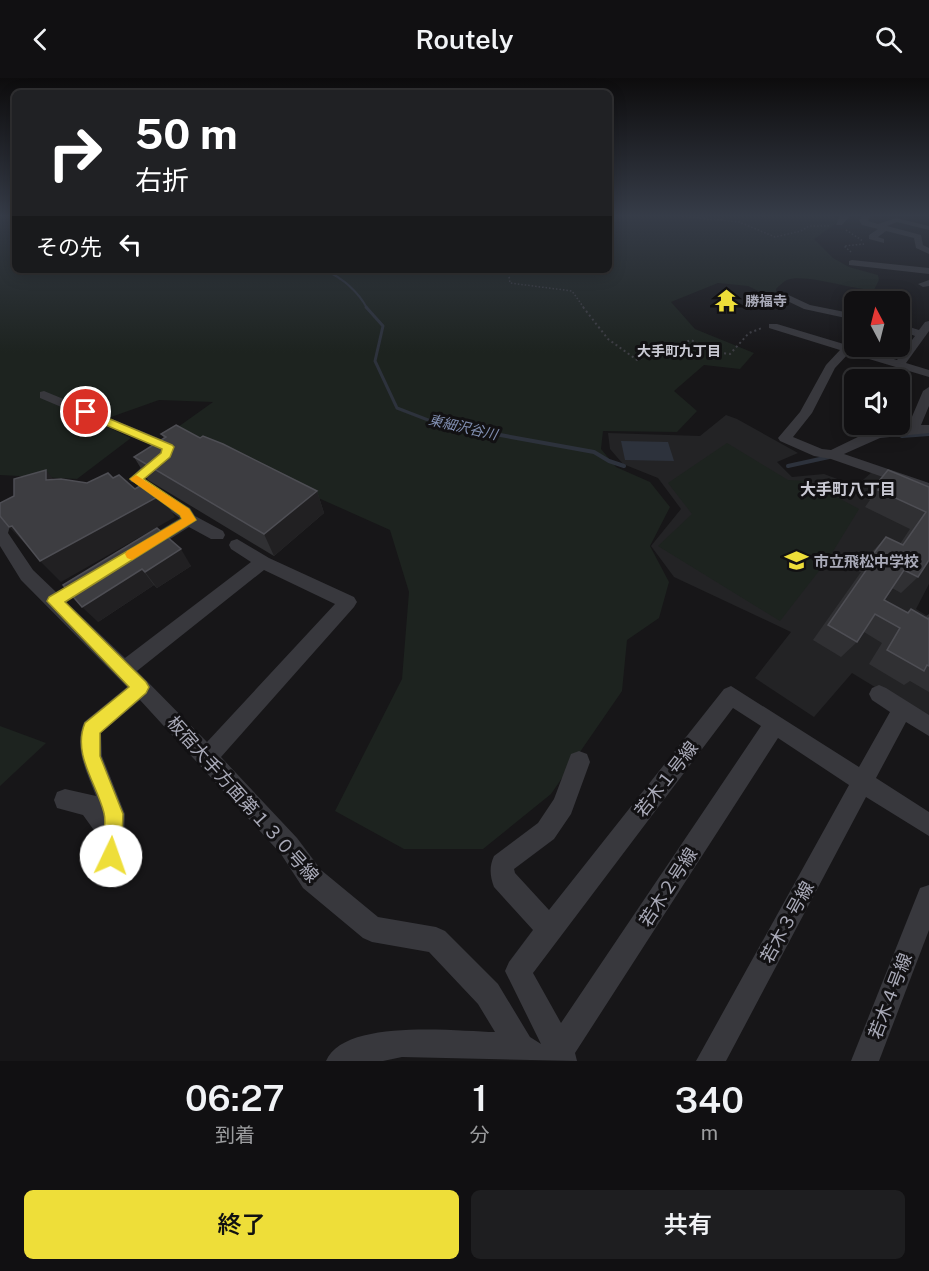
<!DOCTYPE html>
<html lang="ja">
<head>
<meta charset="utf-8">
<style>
  :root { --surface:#111012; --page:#1e1e20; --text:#f1f3f6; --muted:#9c9d9f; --line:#303032; --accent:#eede39 }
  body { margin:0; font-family:"Public Sans","Noto Sans JP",sans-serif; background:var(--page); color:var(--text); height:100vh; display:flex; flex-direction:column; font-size:22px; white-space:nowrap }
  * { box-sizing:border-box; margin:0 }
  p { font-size:20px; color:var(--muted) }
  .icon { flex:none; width:33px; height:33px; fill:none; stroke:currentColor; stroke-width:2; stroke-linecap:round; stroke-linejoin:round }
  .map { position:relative; height:983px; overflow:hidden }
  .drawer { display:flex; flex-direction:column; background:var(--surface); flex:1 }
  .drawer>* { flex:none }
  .banner { position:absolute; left:12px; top:12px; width:600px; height:183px; border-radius:9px; box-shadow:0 3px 15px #0003,0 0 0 2px var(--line); background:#202124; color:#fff; overflow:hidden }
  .needle { width:39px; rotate:353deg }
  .fabs { position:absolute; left:844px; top:213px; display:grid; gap:12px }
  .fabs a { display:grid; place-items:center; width:66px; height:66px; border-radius:9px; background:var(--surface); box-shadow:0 3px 15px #0003,0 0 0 2px var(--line); font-size:30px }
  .pin { position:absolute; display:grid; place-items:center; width:51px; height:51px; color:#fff; margin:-26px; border:3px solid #fff; border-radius:50%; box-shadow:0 2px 6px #0007 }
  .me { position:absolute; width:66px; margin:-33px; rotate:3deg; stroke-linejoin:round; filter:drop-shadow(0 0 4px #0008) }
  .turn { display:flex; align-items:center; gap:21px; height:126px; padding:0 24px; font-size:27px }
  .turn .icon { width:78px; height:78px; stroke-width:2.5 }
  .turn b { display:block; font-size:42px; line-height:51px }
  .then { display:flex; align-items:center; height:57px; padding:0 24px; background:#0003; gap:12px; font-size:22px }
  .eta { display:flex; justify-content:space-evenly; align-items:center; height:102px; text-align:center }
  .eta b { font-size:36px; font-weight:600; line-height:42px }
  .cta { display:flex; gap:12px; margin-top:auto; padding:12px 24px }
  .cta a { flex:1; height:69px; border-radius:9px; background:var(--accent); color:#111; font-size:24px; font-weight:600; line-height:69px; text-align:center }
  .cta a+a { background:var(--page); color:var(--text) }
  header { display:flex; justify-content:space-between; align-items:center; height:78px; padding:0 24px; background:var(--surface); font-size:27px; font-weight:600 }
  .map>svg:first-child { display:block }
  .built { fill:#232325 }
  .green { fill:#1d231f }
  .water { fill:#2d323c }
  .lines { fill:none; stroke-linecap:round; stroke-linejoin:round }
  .stream-far2 { stroke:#2d323c; stroke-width:2 }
  .stream-far1 { stroke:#2d323c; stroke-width:3 }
  .stream { stroke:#2d323c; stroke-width:4 }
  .path-far1 { stroke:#3e3e44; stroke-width:1.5; stroke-dasharray:1.5 2; stroke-linecap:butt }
  .path { stroke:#3e3e44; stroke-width:2; stroke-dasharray:2 3; stroke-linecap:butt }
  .minor { fill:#38383d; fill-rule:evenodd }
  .wall { fill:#303033 }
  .shaded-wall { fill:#212022 }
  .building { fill:#3d3d41; stroke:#4e4e54; stroke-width:1.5 }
  .route { fill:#eede39; stroke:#9b9025; stroke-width:1.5 }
  .slow { fill:#f59e0b }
  .labels { text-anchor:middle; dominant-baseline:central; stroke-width:6; stroke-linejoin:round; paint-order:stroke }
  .far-poi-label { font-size:14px; font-weight:bold; fill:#a9aab8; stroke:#121113; text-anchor:start }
  .far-neighbourhood-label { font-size:14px; font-weight:bold; fill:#cacad4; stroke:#121113 }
  .far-water-label { font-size:14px; font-style:italic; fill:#818fb2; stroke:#121113 }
  .poi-label { font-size:15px; font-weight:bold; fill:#a9aab8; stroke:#121113; text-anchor:start }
  .neighbourhood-label { font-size:16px; font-weight:bold; fill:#cacad4; stroke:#121113 }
  .near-street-label { font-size:18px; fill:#a9aab8; stroke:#121113 }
</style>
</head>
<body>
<header><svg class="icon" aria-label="back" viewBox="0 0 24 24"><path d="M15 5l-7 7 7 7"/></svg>Routely<svg class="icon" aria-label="search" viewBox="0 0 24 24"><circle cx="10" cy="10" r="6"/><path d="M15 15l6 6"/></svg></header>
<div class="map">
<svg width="929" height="983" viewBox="0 0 929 983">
  <rect width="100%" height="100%" fill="#171618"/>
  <path class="built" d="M726,337L737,341L798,375L777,384L792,399L824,396L856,408L872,394L929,414V506L916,531L929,539V642L852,595L814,639L755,600L791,554L674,499L651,468L681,431L658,400L623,386L610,371L608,355L700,358Z"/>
  <g class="green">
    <path d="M0,138H15V192H609V138H830L841,142L814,161L833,180L849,189L878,197L879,202L874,212C852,212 805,195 787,202C783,204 779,208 776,211L777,222L748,208L718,205L671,224L695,251L754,275L740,291L704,287L674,313L697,333L677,354L603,353L601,371L616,389L650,404L670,429L650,468L669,504L659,540L627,562L622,613L551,716L483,771H404L335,733L402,601L409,514L390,452L171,354L213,324L159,322L97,344L131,360L77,401L0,397Z"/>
    <path d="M727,365L788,402L807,403L859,431L829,480L780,543L658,468L692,436L668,405Z"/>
    <path d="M0,648L46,665L0,708Z"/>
  </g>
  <path class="water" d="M621,363L668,364L674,383L625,382Z"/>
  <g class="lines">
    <path class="stream-far2" d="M325,192C344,201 357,212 367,230"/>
    <path class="stream-far1" d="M366,229L383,248L375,283L397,330L441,347L466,351"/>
    <g class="stream">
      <path d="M456,349L594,374L609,383L624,388"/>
      <path d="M902,358L929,356"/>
      <path d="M788,388L829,379"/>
    </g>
    <g class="path-far1">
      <path d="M679,138L739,144L775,159L801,153L809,148H830"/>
      <path d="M846,152L863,163"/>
      <path d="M851,174L844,168L864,166"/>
      <path d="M508,192L510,205L572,213L584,230"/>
    </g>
    <path class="path" d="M583,229L608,261L637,282L691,262L715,274L730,276L749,255L762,250"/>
    <g class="minor">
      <path d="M840,138H848V140L842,147H836Z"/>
      <path d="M862,138H870L868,143L878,146L896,140L929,148V152L897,144L887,148L921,157L923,167L929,170V176L916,170L914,160L886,153L878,159L884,161V165L869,161V157L878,151L862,147L859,142Z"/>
      <path d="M852,182L929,190V196L849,187V183Z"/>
      <path d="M929,202V208L923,209L918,206Z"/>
      <path d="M782,214L810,227L855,236V242L804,231L779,219L777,217Z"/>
      <path d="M929,243V253L906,285L929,292V299L849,275L835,290L812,335L793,359L822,371L831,372L862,357L908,348L923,313L929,309V328L921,347H929V355L880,360L844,376L929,405V415L831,381L814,378L780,363L778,360L800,334L826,287L840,272L769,250V246H777L897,282L915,258L900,252V246L919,252L925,244Z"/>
      <path d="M44,313L173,366L175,369L171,379L143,402L190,430L195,438L223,453L225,457L223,461H211L189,449L151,473H139L137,469L139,465L180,440L139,410L138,405L131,404L129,401L161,371L40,320V314Z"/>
      <path d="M0,428L5,429L12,441L8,455L33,492L125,580L251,484L231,471L229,467L231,463L237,461L269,480L354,519L357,524L354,529L221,679L297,760L321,792L378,839L436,849L445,853L498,906L530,959L541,966L505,893L509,884L533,852L494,809C490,798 489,789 494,778L538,745L554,721L571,676L579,673L587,676L590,684L571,736L554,761L514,791L515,795L549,832L724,611L731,608L859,689L890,634L872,622L869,616L872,610L879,607L886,610L929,637V658L906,644L876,700L929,734V758L866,719L726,983H696L849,707L778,660L575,975L577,983L402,979L383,983H326C344,940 456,953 495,954L478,926L429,874L372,864L363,860L303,810L281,776L140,622L101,655L102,678L125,736L123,778L119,786L111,790L103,786L99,778L101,762L83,737L57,730L54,722L57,714L65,711L96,718C87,695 73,669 84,644L127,609L21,502L0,468ZM264,492L335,526L207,664L137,593ZM733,630L761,648L561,945L533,895Z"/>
      <path d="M929,807V852L879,983H851L920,810Z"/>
    </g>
  </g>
  <g class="wall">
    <path d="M161,356L200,360L317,413L324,435L274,478L148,402L134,379L164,360Z"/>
    <path d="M888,392L929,409L918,499L901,515L892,510L884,522L907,534L911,531L925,539L929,536V614L910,603L904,607L869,586L882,565L864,554L857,564L841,579L813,562L861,494L858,493L871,475L886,459L900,466L910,451L865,429L870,422L866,420Z"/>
    <path d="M157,450L191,488L157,510L154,507L98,544Z"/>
  </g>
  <g class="shaded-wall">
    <path d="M46,392L64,415L46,402Z"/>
    <path d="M317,413L324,435L274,478L264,456Z"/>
    <path d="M161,417L175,439L61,504L40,483Z"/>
    <path d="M12,448L30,471L9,449Z"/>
    <path d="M181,471L191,488L157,510L145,494Z"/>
    <path d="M142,491L154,507L98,544L82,529Z"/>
  </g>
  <g class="building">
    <path d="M176,347L200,360L203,358L223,366L317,413L264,456L134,379L166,359L161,356Z"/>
    <path d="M46,392V402L61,401L87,405L108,395L113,400L119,397L135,411L145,405L161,417L40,483L12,448L9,449L0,438V425L14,418V401Z"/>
    <path d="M888,392L929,409V482L918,499L904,492L884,522L908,535L911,531L928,541L929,540V588L927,587L924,593L887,572L900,550L875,536L857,564L828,547L876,478L873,476L886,459L903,467L926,434L878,412L884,405L879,403Z"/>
    <path d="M157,450L181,471L145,494L142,491L82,529L63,507Z"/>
  </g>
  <linearGradient id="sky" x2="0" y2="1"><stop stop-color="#0d0c0d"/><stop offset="0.5" stop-color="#363c48"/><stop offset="1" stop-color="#363c48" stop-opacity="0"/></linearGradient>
  <rect width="929" height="275" fill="url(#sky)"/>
  <path class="route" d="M86,331L172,367L174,369L170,379L144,401L189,431L196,442L65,524L146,604L149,609L146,615L100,655V678L123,736L121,778L118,785L111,788L105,785C98,769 108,751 104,735C97,706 72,676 85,645L129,609L47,523L49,519L182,441L180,437L130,401L161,375L162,371L82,337L80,334Z"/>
  <path class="slow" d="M136,397L189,431L196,442L132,482L127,480L125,476L127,473L182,441L180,437L132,403L130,401Z"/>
  <defs>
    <symbol id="temple-bare" viewBox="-9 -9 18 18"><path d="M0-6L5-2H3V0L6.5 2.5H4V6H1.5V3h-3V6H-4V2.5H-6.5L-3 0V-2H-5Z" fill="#eede39" stroke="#121113" stroke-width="2.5" paint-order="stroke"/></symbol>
    <symbol id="school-bare" viewBox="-9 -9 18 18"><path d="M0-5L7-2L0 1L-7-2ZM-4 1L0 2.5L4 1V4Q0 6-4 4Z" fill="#eede39" stroke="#121113" stroke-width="2.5" paint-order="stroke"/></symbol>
  </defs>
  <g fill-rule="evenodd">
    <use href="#temple-bare" x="710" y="206" width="33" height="33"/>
    <use href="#school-bare" x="780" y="466" width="33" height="33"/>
  </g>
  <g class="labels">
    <g class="far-poi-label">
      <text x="745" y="223">勝福寺</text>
    </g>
    <g class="far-neighbourhood-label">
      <text x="679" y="273">大手町九丁目</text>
    </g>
    <g class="far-water-label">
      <text transform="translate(463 349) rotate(13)">東細沢谷川</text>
    </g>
    <g class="poi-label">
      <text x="814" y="483">市立飛松中学校</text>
    </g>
    <g class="neighbourhood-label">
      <text x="848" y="411">大手町八丁目</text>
    </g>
    <g class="near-street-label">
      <text transform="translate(666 701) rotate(-52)">若木１号線</text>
      <text transform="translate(243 721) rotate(48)">板宿大手方面第１３０号線</text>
      <text transform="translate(668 809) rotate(-57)">若木２号線</text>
      <text transform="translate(787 844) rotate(-61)">若木３号線</text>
      <text transform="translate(890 918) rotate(-69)">若木４号線</text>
    </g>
  </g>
</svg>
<div class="fabs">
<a><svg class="needle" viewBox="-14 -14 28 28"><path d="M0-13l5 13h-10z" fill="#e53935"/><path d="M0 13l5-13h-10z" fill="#9c9d9f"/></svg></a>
<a><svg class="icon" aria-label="sound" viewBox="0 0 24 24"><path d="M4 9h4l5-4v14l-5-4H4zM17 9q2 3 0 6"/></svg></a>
</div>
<div class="pin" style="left:86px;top:334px;background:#d93025"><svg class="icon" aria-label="arrive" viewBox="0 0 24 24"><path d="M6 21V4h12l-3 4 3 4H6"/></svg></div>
<svg class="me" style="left:111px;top:778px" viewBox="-20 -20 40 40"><circle r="19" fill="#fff"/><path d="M0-13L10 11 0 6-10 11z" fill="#eede39"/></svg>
<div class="banner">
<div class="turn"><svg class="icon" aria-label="right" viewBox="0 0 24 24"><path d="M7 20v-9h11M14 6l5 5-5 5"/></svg><div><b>50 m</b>右折</div></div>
<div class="then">その先<svg class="icon" aria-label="left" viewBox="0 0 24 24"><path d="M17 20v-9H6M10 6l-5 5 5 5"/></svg></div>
</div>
</div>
<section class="drawer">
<div class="eta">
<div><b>06:27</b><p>到着</p></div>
<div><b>1</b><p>分</p></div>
<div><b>340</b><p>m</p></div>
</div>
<div class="cta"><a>終了</a><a>共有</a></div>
</section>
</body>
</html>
